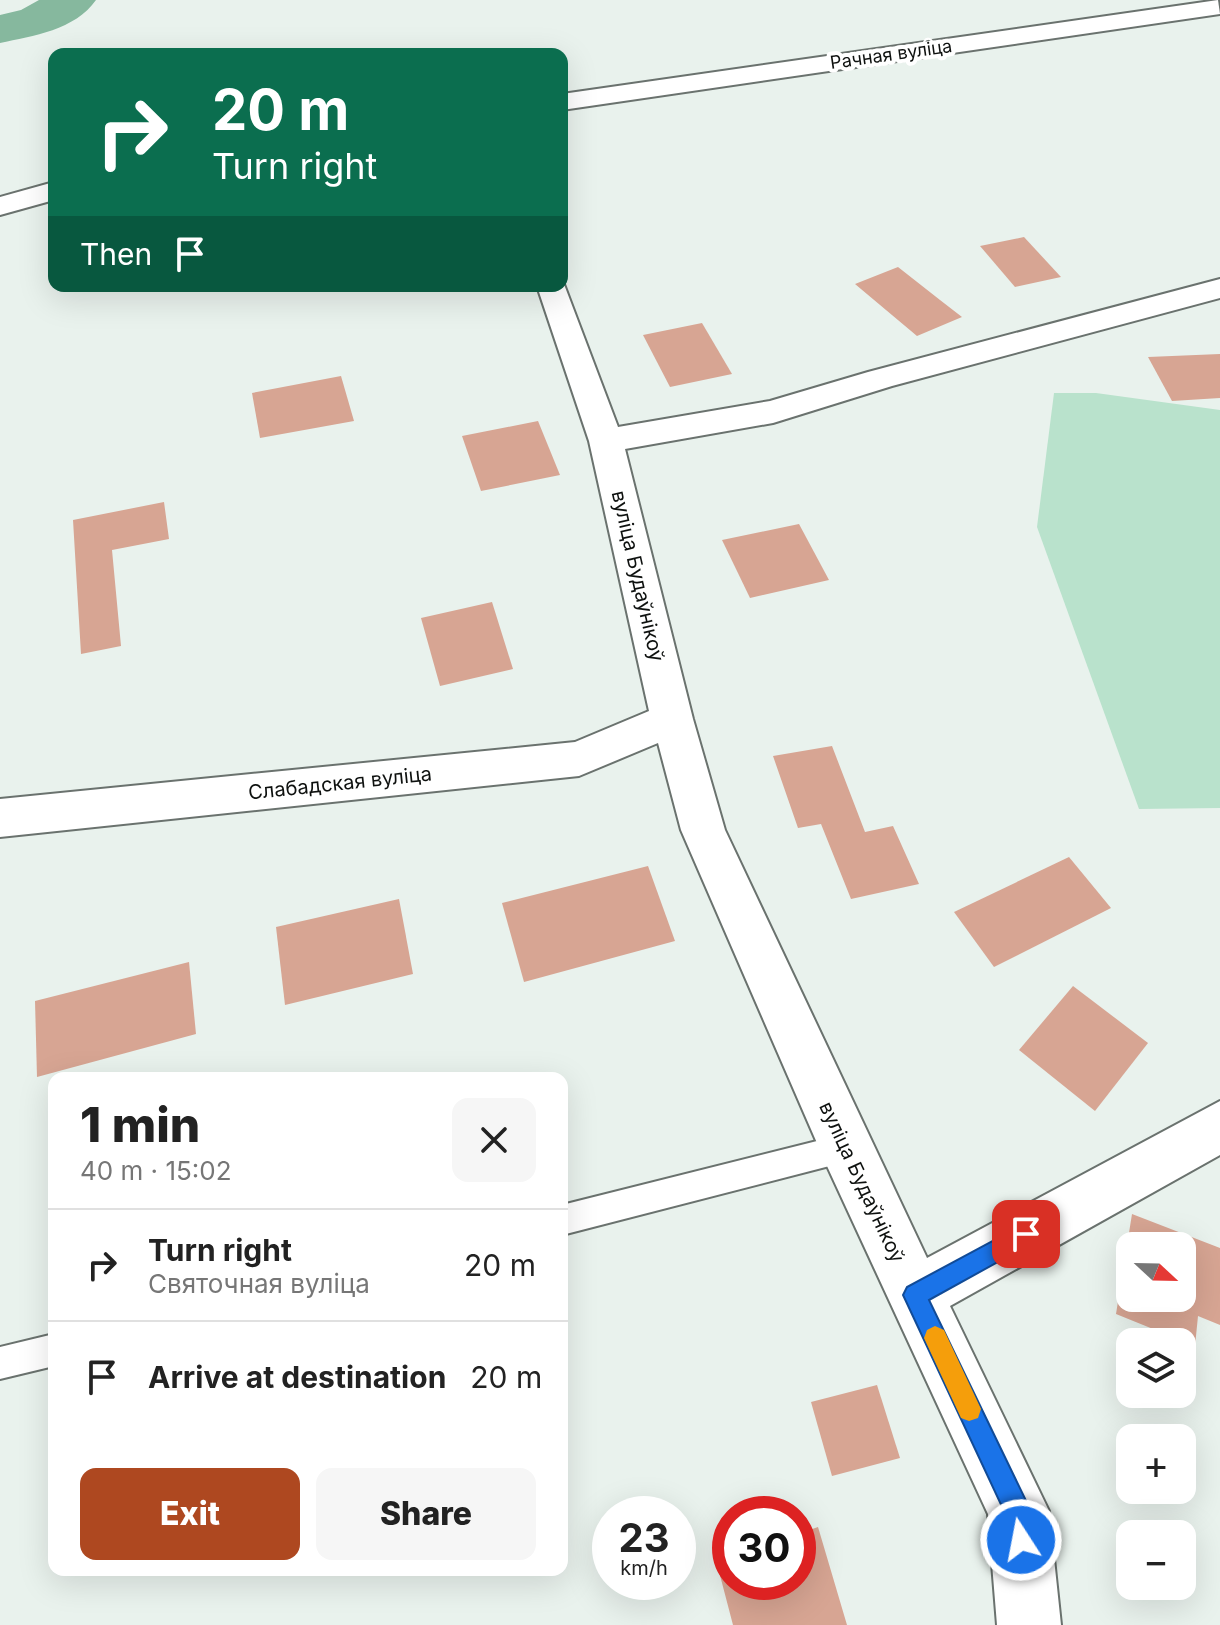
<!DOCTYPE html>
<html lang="en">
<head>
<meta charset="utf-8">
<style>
  :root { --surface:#fff; --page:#f6f6f6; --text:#222; --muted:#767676; --line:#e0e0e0; --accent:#ae4820 }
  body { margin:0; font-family:Inter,sans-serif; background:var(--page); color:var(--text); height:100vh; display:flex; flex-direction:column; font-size:30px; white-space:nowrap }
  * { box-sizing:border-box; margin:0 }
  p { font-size:26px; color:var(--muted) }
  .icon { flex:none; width:44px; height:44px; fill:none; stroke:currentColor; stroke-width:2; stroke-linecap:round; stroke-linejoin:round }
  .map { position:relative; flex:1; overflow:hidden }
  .sheet { position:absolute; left:48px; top:1072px; width:520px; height:504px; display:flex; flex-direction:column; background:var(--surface); border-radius:16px; box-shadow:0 8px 32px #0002 }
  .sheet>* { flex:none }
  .top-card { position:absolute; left:48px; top:48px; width:520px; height:244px; border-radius:16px; box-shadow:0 8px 32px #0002; background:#0b6e4f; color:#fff; overflow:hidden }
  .needle { width:52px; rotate:112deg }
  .tools { position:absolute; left:1116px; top:1232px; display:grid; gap:16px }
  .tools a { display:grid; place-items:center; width:80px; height:80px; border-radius:16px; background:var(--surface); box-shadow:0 8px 32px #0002; font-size:40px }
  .speed { position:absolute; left:592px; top:1496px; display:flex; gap:16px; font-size:40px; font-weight:700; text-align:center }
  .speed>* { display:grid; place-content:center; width:104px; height:104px; border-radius:50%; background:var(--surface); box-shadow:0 8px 32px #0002; line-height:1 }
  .speed small { font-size:20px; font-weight:400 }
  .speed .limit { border:12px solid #d22; background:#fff; color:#111 }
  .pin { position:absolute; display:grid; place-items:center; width:68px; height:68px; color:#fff; margin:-34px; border-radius:16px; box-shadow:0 4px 12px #0006 }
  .me { position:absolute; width:88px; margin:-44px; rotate:349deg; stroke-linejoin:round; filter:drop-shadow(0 0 6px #0008) }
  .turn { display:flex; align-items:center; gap:28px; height:168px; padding:0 32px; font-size:36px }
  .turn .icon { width:104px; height:104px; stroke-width:2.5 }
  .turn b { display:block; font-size:56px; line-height:68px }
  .then { display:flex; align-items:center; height:76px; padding:0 32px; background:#0003; gap:16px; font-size:30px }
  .round { display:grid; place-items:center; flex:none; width:84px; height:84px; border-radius:16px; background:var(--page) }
  .overview { display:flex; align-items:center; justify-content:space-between; height:136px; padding:0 32px }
  h1 { font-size:48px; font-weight:800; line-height:60px }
  .primary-button { display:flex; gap:16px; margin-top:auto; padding:16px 32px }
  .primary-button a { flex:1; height:92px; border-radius:16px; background:var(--accent); color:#fff; font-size:32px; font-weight:800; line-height:92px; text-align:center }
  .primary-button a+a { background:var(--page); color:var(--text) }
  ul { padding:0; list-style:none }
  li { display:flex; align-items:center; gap:24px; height:112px; padding:0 32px; border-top:2px solid var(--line) }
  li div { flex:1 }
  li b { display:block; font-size:30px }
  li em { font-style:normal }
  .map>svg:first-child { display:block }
  .green { fill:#b9e2cc }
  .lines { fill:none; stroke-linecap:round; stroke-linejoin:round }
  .river { fill:#86b89e; fill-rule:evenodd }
  .building { fill:#d7a593; fill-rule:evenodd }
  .service-casing { stroke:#6a726e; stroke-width:4 }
  .minor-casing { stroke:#6a726e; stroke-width:4 }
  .tertiary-casing { stroke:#6a726e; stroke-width:4 }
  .service { fill:#fff; fill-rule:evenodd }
  .minor { fill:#fff; fill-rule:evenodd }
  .tertiary { fill:#fff; fill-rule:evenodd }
  .route { fill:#1a73e8; stroke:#114b97; stroke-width:2 }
  .slow { fill:#f59e0b }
  .labels { text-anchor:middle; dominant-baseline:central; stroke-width:8; stroke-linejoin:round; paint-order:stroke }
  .far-street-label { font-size:18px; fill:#0e110f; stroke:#fff }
  .street-label { font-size:20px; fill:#0e110f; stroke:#fff }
</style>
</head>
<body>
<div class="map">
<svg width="1220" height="1625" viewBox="0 0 1220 1625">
  <rect width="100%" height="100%" fill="#e9f2ed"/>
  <path class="green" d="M1054,393H1096L1220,410V808L1139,809L1037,527Z"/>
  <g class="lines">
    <path class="river" d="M39,0H96C75,30 33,36 0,43V15L21,10Z"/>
  </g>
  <g class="building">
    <path d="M1024,237L1061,277L1015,287L980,246Z"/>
    <path d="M898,267L940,300L962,317L917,336L855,284Z"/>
    <path d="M702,323L732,374L670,387L643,335Z"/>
    <path d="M1220,354V398L1172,401L1148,357Z"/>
    <path d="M341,376L354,421L260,438L252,393Z"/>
    <path d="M538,421L560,475L481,491L462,436Z"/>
    <path d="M164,502L169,539L112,550L121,646L81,654L73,520Z"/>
    <path d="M799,524L829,580L750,598L722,540Z"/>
    <path d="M492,602L513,669L440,686L421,618Z"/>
    <path d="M832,746L865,832L893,826L919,884L851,899L821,824L798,828L773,756Z"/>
    <path d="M1069,857L1111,908L994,967L954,912Z"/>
    <path d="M648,866L675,941L524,982L502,903Z"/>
    <path d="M399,899L413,974L285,1005L276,927Z"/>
    <path d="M189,962L196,1034L37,1077L35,1001Z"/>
    <path d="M1073,986L1148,1043L1095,1111L1019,1050Z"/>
    <path d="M1132,1214L1220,1248V1325L1198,1316L1195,1346L1116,1314ZM1130,1246H1182V1298H1130Z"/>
    <path d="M877,1385L900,1458L832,1476L811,1402Z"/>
    <path d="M818,1527L847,1625H733L716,1560L730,1555V1582H798V1534Z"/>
  </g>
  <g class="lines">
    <defs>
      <g id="service">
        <path d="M845,1134L855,1138L859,1148L855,1158L845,1162L562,1235V1205Z"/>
        <path d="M54,1334V1366L0,1379V1347Z"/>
      </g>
      <path id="minor" d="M562,279L618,427L770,401L868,372L1220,279V298L892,386L773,423L625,449L693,719L725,830L927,1258L1220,1101V1155L950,1306L1049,1511L1061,1625H997L988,1514L827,1166L681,830L658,743L579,776L0,837V799L575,742L649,711L589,441L537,286H562Z"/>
      <g id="tertiary">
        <path d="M1218,0L1220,14L562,110V94Z"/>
        <path d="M54,182V200L0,215V197Z"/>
      </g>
    </defs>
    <use href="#service" class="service-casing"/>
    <use href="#minor" class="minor-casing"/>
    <use href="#tertiary" class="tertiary-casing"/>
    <use href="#service" class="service"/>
    <use href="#minor" class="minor"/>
    <use href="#tertiary" class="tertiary"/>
  </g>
  <path class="route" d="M1026,1223L1034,1226L1037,1234L1034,1242L929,1300L1031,1511L1033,1540L1030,1549L1021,1552L1012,1549L1005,1513L903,1295L907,1287Z"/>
  <path class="slow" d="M935,1326L944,1330L981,1409L978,1418L969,1421L961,1418L924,1338L927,1330Z"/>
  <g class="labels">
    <g class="far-street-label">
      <text transform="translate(891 54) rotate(-8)">Рачная вуліца</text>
    </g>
    <g class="street-label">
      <text transform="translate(638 576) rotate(77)">вуліца Будаўнікоў</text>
      <text transform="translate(340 783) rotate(-6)">Слабадская вуліца</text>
      <text transform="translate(862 1182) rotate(65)">вуліца Будаўнікоў</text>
    </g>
  </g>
</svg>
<div class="tools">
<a><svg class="needle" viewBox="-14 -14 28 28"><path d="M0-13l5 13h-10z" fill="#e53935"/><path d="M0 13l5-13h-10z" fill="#767676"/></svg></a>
<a><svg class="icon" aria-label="layers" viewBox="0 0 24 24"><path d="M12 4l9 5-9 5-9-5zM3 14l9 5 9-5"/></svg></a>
<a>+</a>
<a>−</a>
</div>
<div class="speed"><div>23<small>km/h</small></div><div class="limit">30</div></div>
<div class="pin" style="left:1026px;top:1234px;background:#d93025"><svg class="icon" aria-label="arrive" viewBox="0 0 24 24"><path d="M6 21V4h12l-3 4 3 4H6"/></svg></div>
<svg class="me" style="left:1021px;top:1540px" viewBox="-20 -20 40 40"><circle r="17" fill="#1a73e8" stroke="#fff" stroke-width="3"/><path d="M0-11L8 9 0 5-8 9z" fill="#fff"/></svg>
<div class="top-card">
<div class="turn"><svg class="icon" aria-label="right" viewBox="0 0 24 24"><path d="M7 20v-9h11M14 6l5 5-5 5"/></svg><div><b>20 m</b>Turn right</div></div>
<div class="then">Then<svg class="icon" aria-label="arrive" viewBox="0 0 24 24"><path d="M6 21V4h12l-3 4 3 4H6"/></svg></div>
</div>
<section class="sheet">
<div class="overview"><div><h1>1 min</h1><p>40 m · 15:02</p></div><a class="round"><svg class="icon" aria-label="close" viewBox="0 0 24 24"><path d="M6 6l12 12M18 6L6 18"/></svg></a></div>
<ul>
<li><svg class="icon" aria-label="right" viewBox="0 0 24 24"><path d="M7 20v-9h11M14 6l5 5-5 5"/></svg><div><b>Turn right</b><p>Святочная вуліца</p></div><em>20 m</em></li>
<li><svg class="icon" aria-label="arrive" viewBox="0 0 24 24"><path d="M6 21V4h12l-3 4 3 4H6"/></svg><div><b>Arrive at destination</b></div><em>20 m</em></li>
</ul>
<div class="primary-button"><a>Exit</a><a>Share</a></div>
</section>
</div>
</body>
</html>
